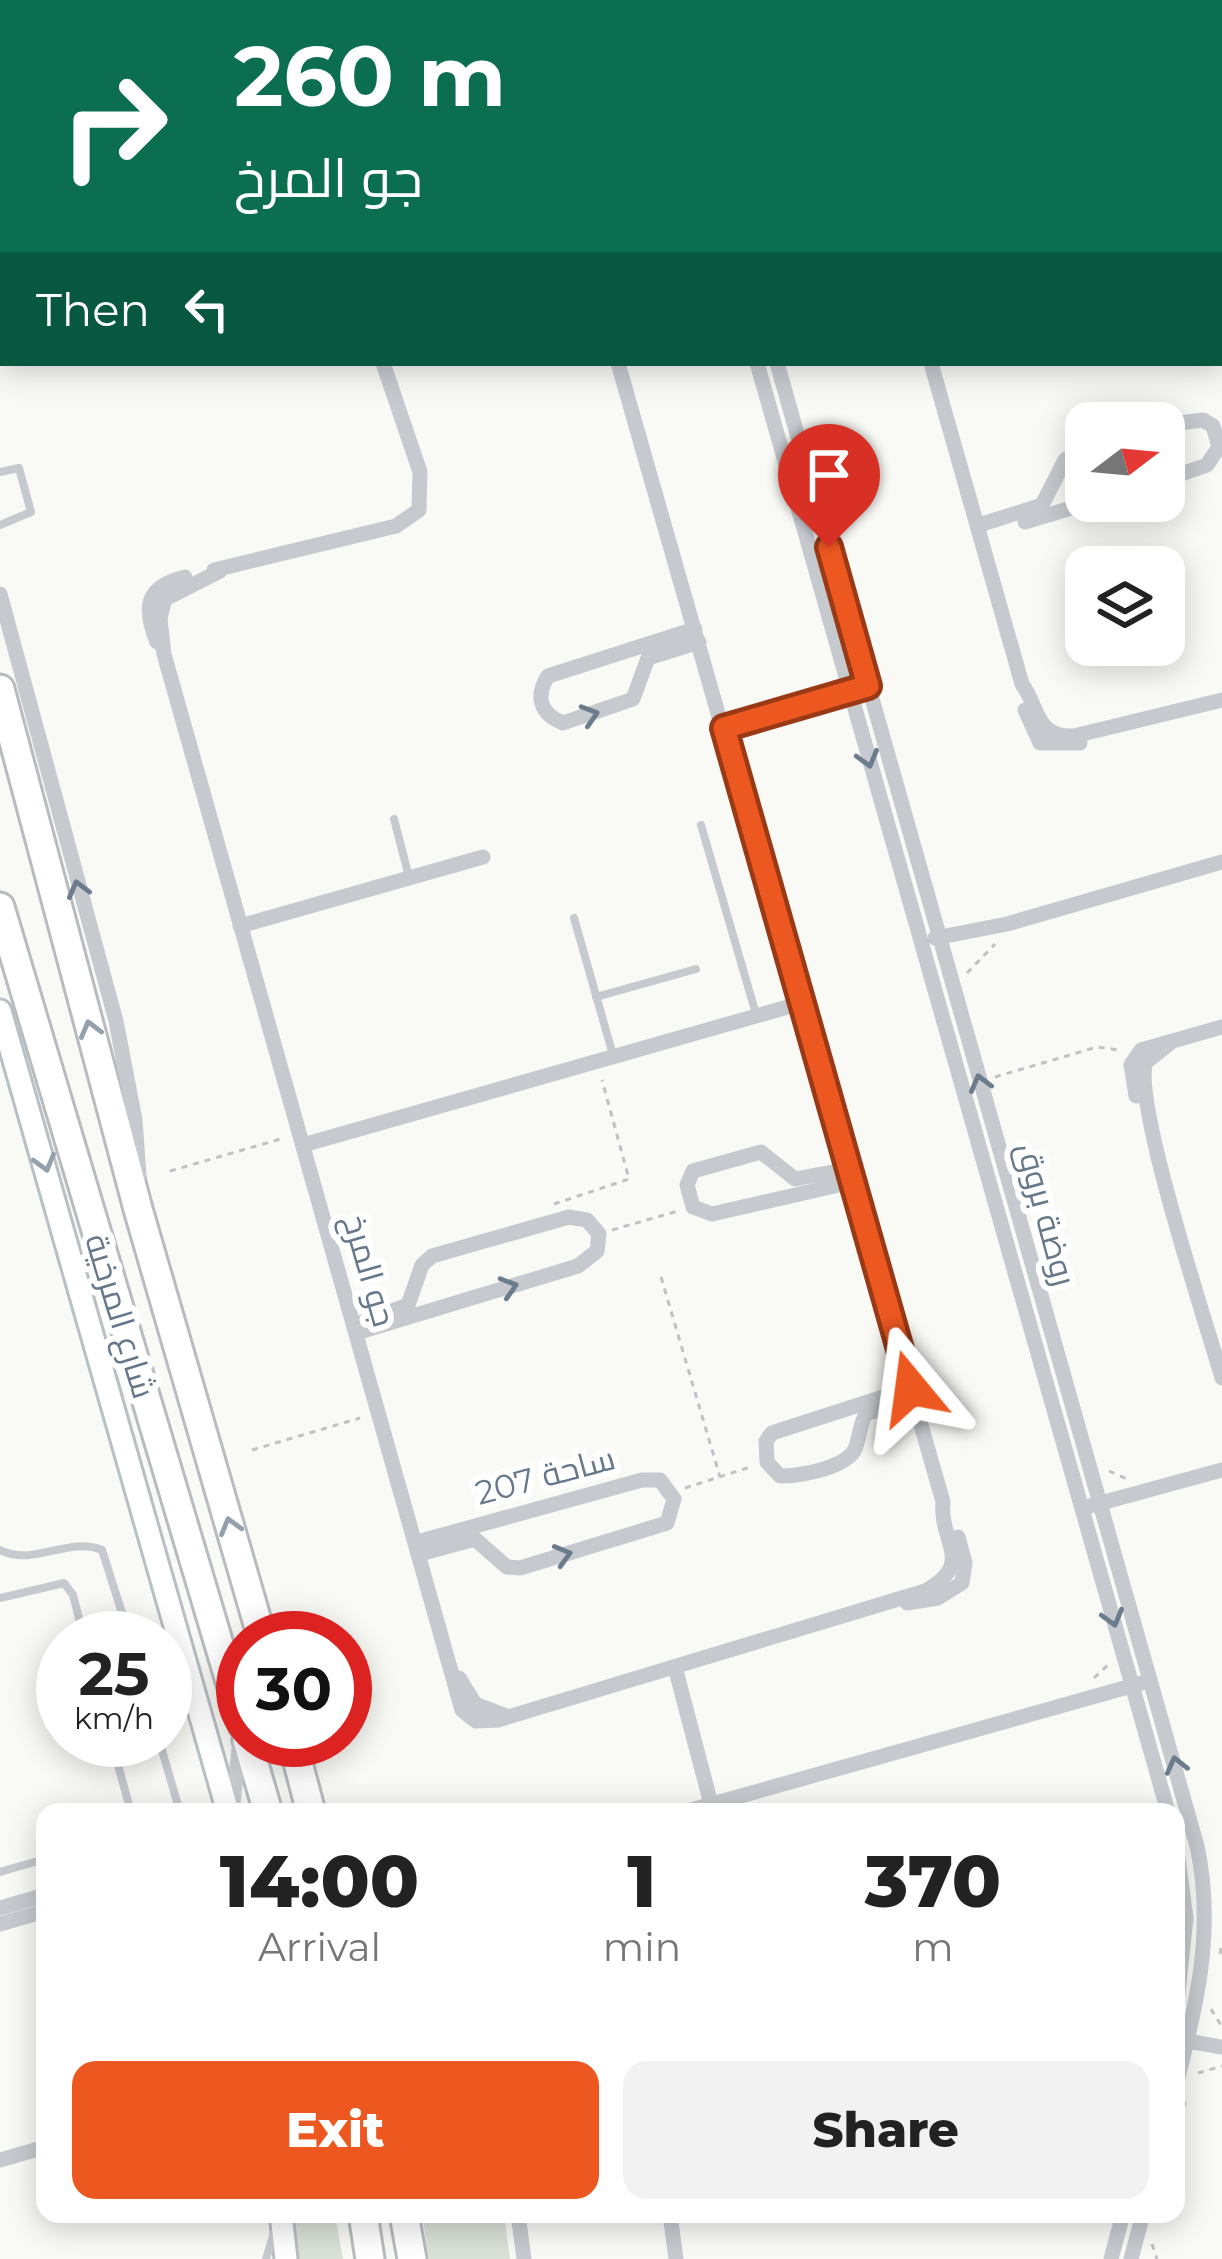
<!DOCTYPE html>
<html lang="en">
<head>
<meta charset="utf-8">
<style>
  :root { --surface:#fff; --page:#f2f2f2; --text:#222; --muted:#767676; --accent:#ed5821 }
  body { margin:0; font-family:Montserrat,Cairo,sans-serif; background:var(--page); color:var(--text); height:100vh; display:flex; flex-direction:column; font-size:45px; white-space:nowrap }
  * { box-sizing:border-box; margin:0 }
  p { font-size:39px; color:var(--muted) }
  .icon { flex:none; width:66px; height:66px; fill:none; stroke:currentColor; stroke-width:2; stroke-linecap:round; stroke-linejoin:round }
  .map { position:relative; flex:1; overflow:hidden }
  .details { position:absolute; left:36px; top:1803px; width:1149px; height:420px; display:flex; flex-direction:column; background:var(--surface); border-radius:24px; box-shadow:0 6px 30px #0003 }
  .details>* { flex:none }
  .top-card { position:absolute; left:0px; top:0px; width:1224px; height:366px; box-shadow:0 6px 30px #0003; background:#0b6e4f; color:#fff; overflow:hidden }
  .needle { width:78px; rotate:74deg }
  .buttons { position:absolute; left:1065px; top:402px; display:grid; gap:24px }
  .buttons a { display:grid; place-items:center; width:120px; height:120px; border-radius:24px; background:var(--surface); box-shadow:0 6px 30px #0003; font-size:60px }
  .speed { position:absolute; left:36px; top:1611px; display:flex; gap:24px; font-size:60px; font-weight:700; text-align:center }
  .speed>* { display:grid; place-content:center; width:156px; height:156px; border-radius:50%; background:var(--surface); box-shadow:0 6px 30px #0003; line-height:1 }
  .speed small { font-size:30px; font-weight:400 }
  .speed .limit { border:18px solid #d22; background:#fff; color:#111 }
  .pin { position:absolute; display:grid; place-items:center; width:102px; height:102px; color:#fff; margin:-123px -51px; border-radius:50% 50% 50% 0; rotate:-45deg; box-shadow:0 0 12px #0007 }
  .pin .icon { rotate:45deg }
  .me { position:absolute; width:132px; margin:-66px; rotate:344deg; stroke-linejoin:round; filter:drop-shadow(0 0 9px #0008) }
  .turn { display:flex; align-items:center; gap:42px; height:252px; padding:0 36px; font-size:54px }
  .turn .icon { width:156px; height:156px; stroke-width:2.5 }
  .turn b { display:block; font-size:84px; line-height:102px }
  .then { display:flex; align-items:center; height:114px; padding:0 36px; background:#0003; gap:24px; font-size:45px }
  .eta { display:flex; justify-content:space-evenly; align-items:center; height:204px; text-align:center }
  .eta b { font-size:72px; font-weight:800; line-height:84px }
  .action { display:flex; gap:24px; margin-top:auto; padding:24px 36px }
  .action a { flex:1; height:138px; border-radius:24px; background:var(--accent); color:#fff; font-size:48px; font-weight:800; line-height:138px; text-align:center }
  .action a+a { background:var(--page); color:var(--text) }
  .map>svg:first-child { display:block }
  .green { fill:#dae1d7 }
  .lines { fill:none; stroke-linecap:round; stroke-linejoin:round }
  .secondary-casing { stroke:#babfc4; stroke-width:27 }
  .trunk-casing { stroke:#b8bcbf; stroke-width:33 }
  .path { stroke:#bfc2c4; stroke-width:3; stroke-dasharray:6 6; stroke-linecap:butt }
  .service { stroke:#c6cace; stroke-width:8 }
  .minor { stroke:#c6cace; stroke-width:15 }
  .secondary { stroke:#fff; stroke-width:21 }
  .trunk { stroke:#fff; stroke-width:27 }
  .oneway { stroke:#6b7c8c }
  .oneway2 { stroke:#94a0ac }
  .route-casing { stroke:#9a3915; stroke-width:30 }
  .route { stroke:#ed5821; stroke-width:21 }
  .labels { text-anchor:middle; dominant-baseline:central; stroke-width:12; stroke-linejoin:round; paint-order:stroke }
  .street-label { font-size:33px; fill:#667889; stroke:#fff }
</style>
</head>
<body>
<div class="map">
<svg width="1222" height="2259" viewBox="0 0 1222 2259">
  <rect width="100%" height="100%" fill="#f9f9f6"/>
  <g class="green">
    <path d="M291,2214H335L343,2259H297Z"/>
    <path d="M422,2214H504L510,2259H429Z"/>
  </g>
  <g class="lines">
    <defs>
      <g id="secondary">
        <path d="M0,1011L228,1812"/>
        <path d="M281,2214L286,2259"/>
      </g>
      <g id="trunk">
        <path d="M0,689L138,1209L262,1638"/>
        <path d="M0,907L243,1725"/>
        <path d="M247,1740L268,1812"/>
        <path d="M292,1740L311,1812"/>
        <path d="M363,2214L370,2259"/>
        <path d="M404,2214L412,2259"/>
      </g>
    </defs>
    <use href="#secondary" class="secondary-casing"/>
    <use href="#trunk" class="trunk-casing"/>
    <g class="path">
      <path d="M967,973L995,944"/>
      <path d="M995,1077L1097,1047L1119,1050"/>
      <path d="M170,1171L284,1138"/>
      <path d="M554,1204L629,1179L602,1080"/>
      <path d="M612,1230L678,1211"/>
      <path d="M661,1277L720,1477"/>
      <path d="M252,1450L360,1418"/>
      <path d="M1109,1471L1127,1479"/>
      <path d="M685,1488L750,1467"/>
      <path d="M1094,1678L1109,1664"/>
      <path d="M1220,1954L1222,1942"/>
      <path d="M1211,2009L1222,2027"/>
      <path d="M1198,2073L1222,2066"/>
      <path d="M1176,2153L1185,2102"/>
      <path d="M1152,2244L1157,2259"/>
    </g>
    <g class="service">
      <path d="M1164,0L1165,3"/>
      <path d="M0,472L19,468L31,512L0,525"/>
      <path d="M394,819L409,877"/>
      <path d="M701,825L756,1014"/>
      <path d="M574,918L613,1055"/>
      <path d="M596,997L696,969"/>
      <path d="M0,1550C36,1567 67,1536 102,1550L130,1638"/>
      <path d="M0,1598L64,1583L73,1595L84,1638"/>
      <path d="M111,1740L131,1812"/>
      <path d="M159,1740L180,1812"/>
      <path d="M440,1812L458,1808L462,1812"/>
      <path d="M0,1872L45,1859"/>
      <path d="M266,2259L274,2233"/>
    </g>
    <g class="minor">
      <path d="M7,0L8,3"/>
      <path d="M222,0L223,3"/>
      <path d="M655,0L656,3"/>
      <path d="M674,0L675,3"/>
      <path d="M826,0L827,3"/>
      <path d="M77,3L78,0"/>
      <path d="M0,249L3,248"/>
      <path d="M757,363L1168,1812"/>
      <path d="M777,363L1197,1846C1215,1929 1197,2004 1176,2085"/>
      <path d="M931,363L1022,684C1039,707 1035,738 1074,736L1222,700"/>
      <path d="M1164,425L1203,420L1213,426L1219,447L1207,465L1164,480"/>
      <path d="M1025,522L1094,501"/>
      <path d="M979,525L1042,505L1065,460L1086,447"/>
      <path d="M214,570L396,526L419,510L420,472L383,363"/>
      <path d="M220,571L165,599L160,618L164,654L462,1710L476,1721L498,1720L925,1591C976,1563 939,1543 943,1502L618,363"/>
      <path d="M0,594L116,1021L135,1120L139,1176"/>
      <path d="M695,629L548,676C535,696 540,714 563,723L633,699L648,658L699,642"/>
      <path d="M157,642C143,607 145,587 185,577"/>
      <path d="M1025,710L1040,743H1080"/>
      <path d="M724,728L853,690"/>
      <path d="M240,926L483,857"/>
      <path d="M935,938L1007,924L1222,862"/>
      <path d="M1170,1043L1146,1062C1132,1100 1207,1325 1222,1378"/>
      <path d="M1136,1096L1131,1065L1141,1050L1222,1027"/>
      <path d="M303,1145L802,1003"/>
      <path d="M848,1169L795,1179L761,1152L693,1171L687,1185L693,1207L712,1214L852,1182"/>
      <path d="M354,1325L408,1305L422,1265L432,1256L569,1217L587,1220L599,1234L597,1251L578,1266L356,1333"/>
      <path d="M911,1388L772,1433L766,1441L767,1462L780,1476C799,1476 842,1469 854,1451C860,1440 859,1425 866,1414L914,1398"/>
      <path d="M1090,1506L1222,1470"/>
      <path d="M417,1542L642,1480H660L674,1499L667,1523L520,1568L507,1567L475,1539L420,1554"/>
      <path d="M907,1603L938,1598L962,1583L965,1563L958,1537"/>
      <path d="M675,1667L711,1804"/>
      <path d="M459,1678L475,1704L504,1715"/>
      <path d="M232,1812L240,1740"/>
      <path d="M684,1812L1142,1683"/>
      <path d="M1176,1844L1186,1918L1176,2011"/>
      <path d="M0,1908L45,1895"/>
      <path d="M0,1924L45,1911"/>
      <path d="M1176,2039L1222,2047"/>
      <path d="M0,2160L45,2147"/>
      <path d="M518,2214L524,2259"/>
      <path d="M670,2214L676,2259"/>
      <path d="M1111,2259L1123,2214"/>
      <path d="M1131,2259L1143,2214"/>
    </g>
    <use href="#secondary" class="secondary"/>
    <use href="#trunk" class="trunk"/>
  </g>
  <defs><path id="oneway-chevron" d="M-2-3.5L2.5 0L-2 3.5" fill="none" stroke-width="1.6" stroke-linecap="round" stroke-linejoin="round" transform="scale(3)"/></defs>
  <g class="oneway">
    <use href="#oneway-chevron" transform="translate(590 715) rotate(-17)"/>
    <use href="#oneway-chevron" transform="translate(868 759) rotate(74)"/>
    <use href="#oneway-chevron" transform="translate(78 889) rotate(-105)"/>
    <use href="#oneway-chevron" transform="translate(980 1083) rotate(-105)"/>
    <use href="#oneway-chevron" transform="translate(509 1287) rotate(-17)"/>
    <use href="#oneway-chevron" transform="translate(563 1555) rotate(-16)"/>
    <use href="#oneway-chevron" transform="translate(1113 1618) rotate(74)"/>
    <use href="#oneway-chevron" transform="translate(1176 1765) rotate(-104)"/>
  </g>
  <g class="oneway2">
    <use href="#oneway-chevron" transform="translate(90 1029) rotate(-105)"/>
    <use href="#oneway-chevron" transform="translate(45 1163) rotate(74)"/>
    <use href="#oneway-chevron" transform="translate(230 1526) rotate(-106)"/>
  </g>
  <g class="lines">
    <defs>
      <path id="route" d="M829,547L868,686L724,728L911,1388"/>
    </defs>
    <use href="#route" class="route-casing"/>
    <use href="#route" class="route"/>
  </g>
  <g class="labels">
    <g class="street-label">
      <text transform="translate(1047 1214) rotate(75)">روضة بروق</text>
      <text transform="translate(370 1270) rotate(74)">جو المرخ</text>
      <text transform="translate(121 1316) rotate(73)">شارع المرخية</text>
      <text transform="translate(545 1475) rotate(-15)">ساحة 207</text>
    </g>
  </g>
</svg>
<div class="buttons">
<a><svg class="needle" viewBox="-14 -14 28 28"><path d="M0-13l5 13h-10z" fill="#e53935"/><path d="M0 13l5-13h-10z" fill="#767676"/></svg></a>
<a><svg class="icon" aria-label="layers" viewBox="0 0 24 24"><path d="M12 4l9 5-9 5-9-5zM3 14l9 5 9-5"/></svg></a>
</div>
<div class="speed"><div>25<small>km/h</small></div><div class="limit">30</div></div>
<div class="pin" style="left:829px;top:547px;background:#d93025"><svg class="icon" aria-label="arrive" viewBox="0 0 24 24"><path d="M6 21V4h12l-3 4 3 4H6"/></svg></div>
<svg class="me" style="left:911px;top:1388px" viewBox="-20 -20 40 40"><path d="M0-17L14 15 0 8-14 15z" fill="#ed5821" stroke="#fff" stroke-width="4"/></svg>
<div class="top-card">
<div class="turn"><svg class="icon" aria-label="right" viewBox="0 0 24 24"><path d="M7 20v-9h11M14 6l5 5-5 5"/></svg><div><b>260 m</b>جو المرخ</div></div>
<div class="then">Then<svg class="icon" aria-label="left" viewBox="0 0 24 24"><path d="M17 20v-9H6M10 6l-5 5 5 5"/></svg></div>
</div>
<section class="details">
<div class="eta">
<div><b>14:00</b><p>Arrival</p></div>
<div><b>1</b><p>min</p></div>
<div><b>370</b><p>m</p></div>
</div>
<div class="action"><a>Exit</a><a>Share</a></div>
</section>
</div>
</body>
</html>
